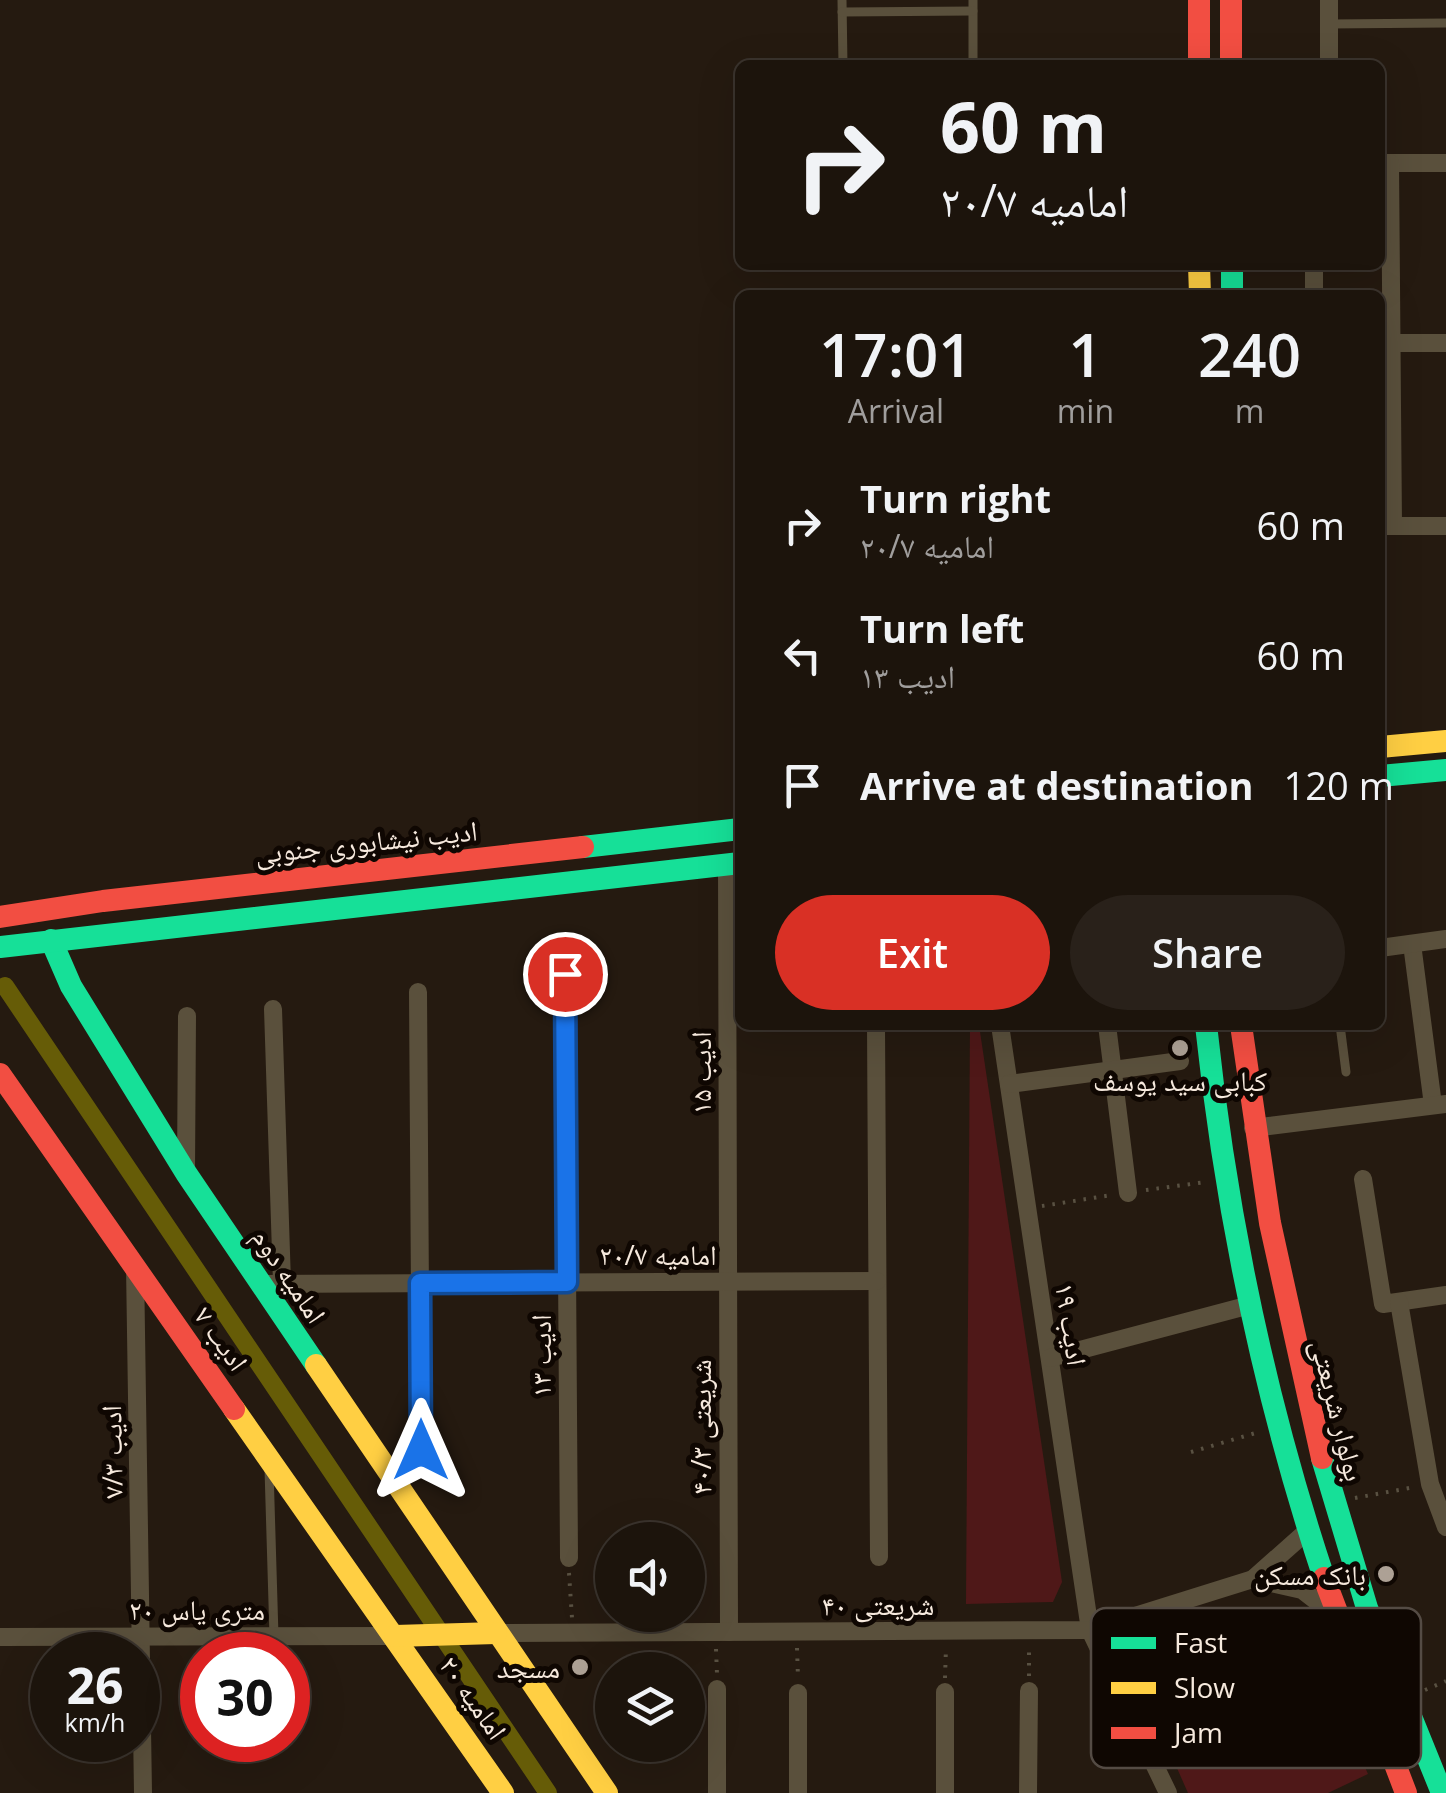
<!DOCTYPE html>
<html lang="en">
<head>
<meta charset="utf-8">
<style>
  :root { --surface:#1c140c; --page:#29211a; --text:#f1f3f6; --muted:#a09e9d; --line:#3a332d; --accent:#d93025 }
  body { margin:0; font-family:"Open Sans","Noto Naskh Arabic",sans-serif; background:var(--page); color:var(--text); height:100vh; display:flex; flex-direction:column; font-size:38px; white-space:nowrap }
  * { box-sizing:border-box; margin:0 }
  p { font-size:32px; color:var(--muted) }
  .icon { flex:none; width:55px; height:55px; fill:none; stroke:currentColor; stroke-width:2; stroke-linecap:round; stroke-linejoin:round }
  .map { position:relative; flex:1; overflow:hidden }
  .details { position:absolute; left:735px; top:290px; width:650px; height:740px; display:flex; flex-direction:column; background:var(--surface); border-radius:15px; box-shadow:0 10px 40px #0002,0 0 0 2px var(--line) }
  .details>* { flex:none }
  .hud { position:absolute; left:735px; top:60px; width:650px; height:210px; border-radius:15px; box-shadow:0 10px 40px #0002,0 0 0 2px var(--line); background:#1c140c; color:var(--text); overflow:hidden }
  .fabs { position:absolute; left:595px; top:1522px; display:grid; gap:20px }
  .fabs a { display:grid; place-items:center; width:110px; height:110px; border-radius:50%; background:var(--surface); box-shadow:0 10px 40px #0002,0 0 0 2px var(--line); font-size:50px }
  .speed { position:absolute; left:30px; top:1632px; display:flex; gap:20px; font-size:50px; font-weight:700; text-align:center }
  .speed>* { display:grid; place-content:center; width:130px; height:130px; border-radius:50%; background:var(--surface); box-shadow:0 10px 40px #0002,0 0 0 2px var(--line); line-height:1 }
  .speed small { font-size:25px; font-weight:400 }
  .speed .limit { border:15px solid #d22; background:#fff; color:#111 }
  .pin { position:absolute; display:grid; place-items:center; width:85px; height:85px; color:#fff; margin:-42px; border:5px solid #fff; border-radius:50%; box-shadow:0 2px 10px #0007 }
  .me { position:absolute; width:110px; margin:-55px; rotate:0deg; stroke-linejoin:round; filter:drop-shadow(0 0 8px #0008) }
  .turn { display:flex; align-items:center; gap:35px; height:210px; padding:0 40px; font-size:45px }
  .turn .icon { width:130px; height:130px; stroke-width:2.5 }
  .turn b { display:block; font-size:70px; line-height:85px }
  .eta { display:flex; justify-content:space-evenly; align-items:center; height:170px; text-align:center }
  .eta b { font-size:60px; font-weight:600; line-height:70px }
  .button { display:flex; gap:20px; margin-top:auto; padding:20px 40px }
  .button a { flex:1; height:115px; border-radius:60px; background:var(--accent); color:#fff; font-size:40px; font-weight:600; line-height:115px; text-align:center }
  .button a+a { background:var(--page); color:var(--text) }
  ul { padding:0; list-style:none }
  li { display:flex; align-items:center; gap:30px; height:130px; padding:0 40px }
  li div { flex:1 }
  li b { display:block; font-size:38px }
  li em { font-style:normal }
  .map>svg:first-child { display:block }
  .green { fill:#4f1818 }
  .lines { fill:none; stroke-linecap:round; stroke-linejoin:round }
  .canal { stroke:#665c07; stroke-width:18 }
  .path { stroke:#595142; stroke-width:4; stroke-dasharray:2.5 8; stroke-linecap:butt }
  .lane { stroke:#5a503c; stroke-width:9 }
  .street { stroke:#5a503c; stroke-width:18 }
  .fast { stroke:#16e098; stroke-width:22 }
  .slow { stroke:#ffcf43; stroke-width:22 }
  .jam { stroke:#f24e42; stroke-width:22 }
  .route-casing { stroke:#114b97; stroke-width:25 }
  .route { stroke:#1a73e8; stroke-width:18 }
  .poi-dot { fill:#ada195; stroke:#0f0702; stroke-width:4 }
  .labels { text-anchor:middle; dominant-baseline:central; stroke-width:10; stroke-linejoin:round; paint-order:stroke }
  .street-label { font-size:28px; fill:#f6e9dd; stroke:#0f0702 }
  .poi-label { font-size:28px; fill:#f6e9dd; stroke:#0f0702; text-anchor:end }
  .key { fill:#0f0702; stroke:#544b44; stroke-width:2.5 }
  .key-label { font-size:28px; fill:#f6e9dd }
</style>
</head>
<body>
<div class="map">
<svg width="1446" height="1793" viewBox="0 0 1446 1793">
  <rect width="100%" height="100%" fill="#251a10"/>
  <g class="green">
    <path d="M970,1025H979L1062,1582L1053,1602L966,1604Z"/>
    <path d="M1167,1621L1226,1686L1238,1713L1330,1688L1368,1774L1328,1793H1188L1123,1646Z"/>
  </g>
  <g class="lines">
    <path class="canal" d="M5,986L548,1793"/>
    <g class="path">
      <path d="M1146,1190L1206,1182"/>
      <path d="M1042,1206L1112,1195"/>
      <path d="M1191,1452L1259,1432"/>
      <path d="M1355,1498L1415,1487"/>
      <path d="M569,1573L572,1618"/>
      <path d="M797,1648L798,1678"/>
      <path d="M716,1649L717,1674"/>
      <path d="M1029,1676V1646"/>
      <path d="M945,1678L946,1647"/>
      <path d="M1425,1690L1446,1681"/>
    </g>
    <g class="lane">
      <path d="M842,0L843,65"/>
      <path d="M973,0V65"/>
      <path d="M842,12L973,11"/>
      <path d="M1329,24L1446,23"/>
      <path d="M1340,1025L1346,1072"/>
      <path d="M269,1469L274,1636"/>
    </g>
    <g class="street">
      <path d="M1329,0V65"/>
      <path d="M1380,163H1446"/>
      <path d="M1390,163L1393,526"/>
      <path d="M1314,265V295"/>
      <path d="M1380,343H1446"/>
      <path d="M1380,526H1446"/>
      <path d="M727,865L729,1632"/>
      <path d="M1412,944L1433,1105"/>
      <path d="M1380,948L1446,939"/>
      <path d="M565,975L569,1558"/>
      <path d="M418,992L421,1450"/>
      <path d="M273,1009L282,1283"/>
      <path d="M876,1025L879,1557"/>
      <path d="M1000,1025L1090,1630L1168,1793"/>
      <path d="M1107,1025L1128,1193"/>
      <path d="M1009,1084L1180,1061"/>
      <path d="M1253,1128L1446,1104"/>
      <path d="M186,1172L187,1016"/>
      <path d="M1363,1179L1383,1304L1446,1295"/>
      <path d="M135,1266L143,1793"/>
      <path d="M259,1284L877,1281"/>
      <path d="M1399,1302L1430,1484L1446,1527"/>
      <path d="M1050,1358L1250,1305"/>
      <path d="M1306,1532L1253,1579L1302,1590L1333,1614"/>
      <path d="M496,1633L1090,1630L1253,1579"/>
      <path d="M0,1637L395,1636"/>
      <path d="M717,1689V1793"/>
      <path d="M945,1692V1793"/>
      <path d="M798,1693V1793"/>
      <path d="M1028,1793L1029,1691"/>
    </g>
    <g class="fast">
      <path d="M1232,265V295"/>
      <path d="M1380,776L1446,770"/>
      <path d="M583,847L740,829"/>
      <path d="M51,940L71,986L186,1173L316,1365"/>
      <path d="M0,947L740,863"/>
      <path d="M1206,1025C1226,1214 1264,1397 1324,1578"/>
      <path d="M1322,1458L1367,1608L1442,1793"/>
    </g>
    <g class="slow">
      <path d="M1199,265L1200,295"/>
      <path d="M1380,747L1446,741"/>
      <path d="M316,1365L607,1793"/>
      <path d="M234,1409L503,1793"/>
      <path d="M395,1636L496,1633"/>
    </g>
    <g class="jam">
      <path d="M1199,0V65"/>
      <path d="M1231,0V65"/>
      <path d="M0,917L103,901L583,847"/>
      <path d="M1241,1025L1270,1223L1322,1458"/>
      <path d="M0,1074L234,1409"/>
      <path d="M1324,1578L1406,1793"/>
    </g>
  </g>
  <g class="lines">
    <defs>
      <path id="route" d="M421,1450L420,1283L567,1282L565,974"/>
    </defs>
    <use href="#route" class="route-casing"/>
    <use href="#route" class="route"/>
  </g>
  <g class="poi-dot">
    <circle cx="1180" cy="1048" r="10"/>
    <circle cx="1386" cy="1574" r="10"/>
    <circle cx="580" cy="1667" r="10"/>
  </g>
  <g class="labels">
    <g class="street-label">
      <text transform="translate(366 841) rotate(-6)">ادیب نیشابوری جنوبی</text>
      <text transform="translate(700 1073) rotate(-90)">ادیب ۱۵</text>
      <text x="658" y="1254">امامیه ۲۰/۷</text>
      <text transform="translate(290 1275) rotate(56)">امامیه دوم</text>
      <text transform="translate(1072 1324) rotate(81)">ادیب ۱۹</text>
      <text transform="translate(222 1338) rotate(55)">ادیب ۷</text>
      <text transform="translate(540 1356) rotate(-90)">ادیب ۱۳</text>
      <text transform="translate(1339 1410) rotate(76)">بولوار شریعتی</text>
      <text transform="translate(700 1427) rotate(-90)">شریعتی ۴۰/۳</text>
      <text transform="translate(111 1452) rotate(-91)">ادیب ۷/۳</text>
      <text x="878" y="1604">شریعتی ۴۰</text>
      <text x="197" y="1609">۲۰ متری یاس</text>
      <text transform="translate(474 1697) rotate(55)">امامیه ۲۰</text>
    </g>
    <g class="poi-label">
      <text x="1180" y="1080" text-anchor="middle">کبابی سید یوسف</text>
      <text x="1366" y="1574">بانک مسکن</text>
      <text x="560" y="1667">مسجد</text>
    </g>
  </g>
  <rect x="1091" y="1608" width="330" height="160" rx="15" class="key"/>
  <rect x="1111" y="1637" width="45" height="12" fill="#16e098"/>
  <rect x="1111" y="1682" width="45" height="12" fill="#ffcf43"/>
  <rect x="1111" y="1727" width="45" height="12" fill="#f24e42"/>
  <g class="key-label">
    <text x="1174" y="1653">Fast</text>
    <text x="1174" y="1698">Slow</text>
    <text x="1174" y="1743">Jam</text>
  </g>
</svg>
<div class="fabs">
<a><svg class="icon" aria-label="sound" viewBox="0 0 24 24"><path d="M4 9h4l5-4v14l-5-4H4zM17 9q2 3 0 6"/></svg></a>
<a><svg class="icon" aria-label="layers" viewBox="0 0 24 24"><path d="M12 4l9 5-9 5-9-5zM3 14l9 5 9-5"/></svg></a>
</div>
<div class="speed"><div>26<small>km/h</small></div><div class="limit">30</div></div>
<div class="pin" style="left:565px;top:974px;background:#d93025"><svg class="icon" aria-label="arrive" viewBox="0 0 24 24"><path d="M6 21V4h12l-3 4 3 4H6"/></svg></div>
<svg class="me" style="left:421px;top:1450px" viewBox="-20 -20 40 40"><path d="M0-17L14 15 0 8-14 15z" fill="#1a73e8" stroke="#fff" stroke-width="4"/></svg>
<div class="hud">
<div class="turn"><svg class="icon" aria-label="right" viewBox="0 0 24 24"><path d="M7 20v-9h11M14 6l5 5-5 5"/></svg><div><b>60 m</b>امامیه ۲۰/۷</div></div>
</div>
<section class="details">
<div class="eta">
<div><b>17:01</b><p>Arrival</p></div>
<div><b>1</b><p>min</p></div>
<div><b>240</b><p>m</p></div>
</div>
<ul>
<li><svg class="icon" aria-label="right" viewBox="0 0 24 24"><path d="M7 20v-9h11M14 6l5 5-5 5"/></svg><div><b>Turn right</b><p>امامیه ۲۰/۷</p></div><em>60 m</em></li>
<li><svg class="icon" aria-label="left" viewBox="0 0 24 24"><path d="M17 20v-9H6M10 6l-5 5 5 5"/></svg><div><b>Turn left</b><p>ادیب ۱۳</p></div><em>60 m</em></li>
<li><svg class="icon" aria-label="arrive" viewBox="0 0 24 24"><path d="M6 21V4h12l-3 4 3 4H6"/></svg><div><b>Arrive at destination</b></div><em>120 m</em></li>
</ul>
<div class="button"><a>Exit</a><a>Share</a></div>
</section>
</div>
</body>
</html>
